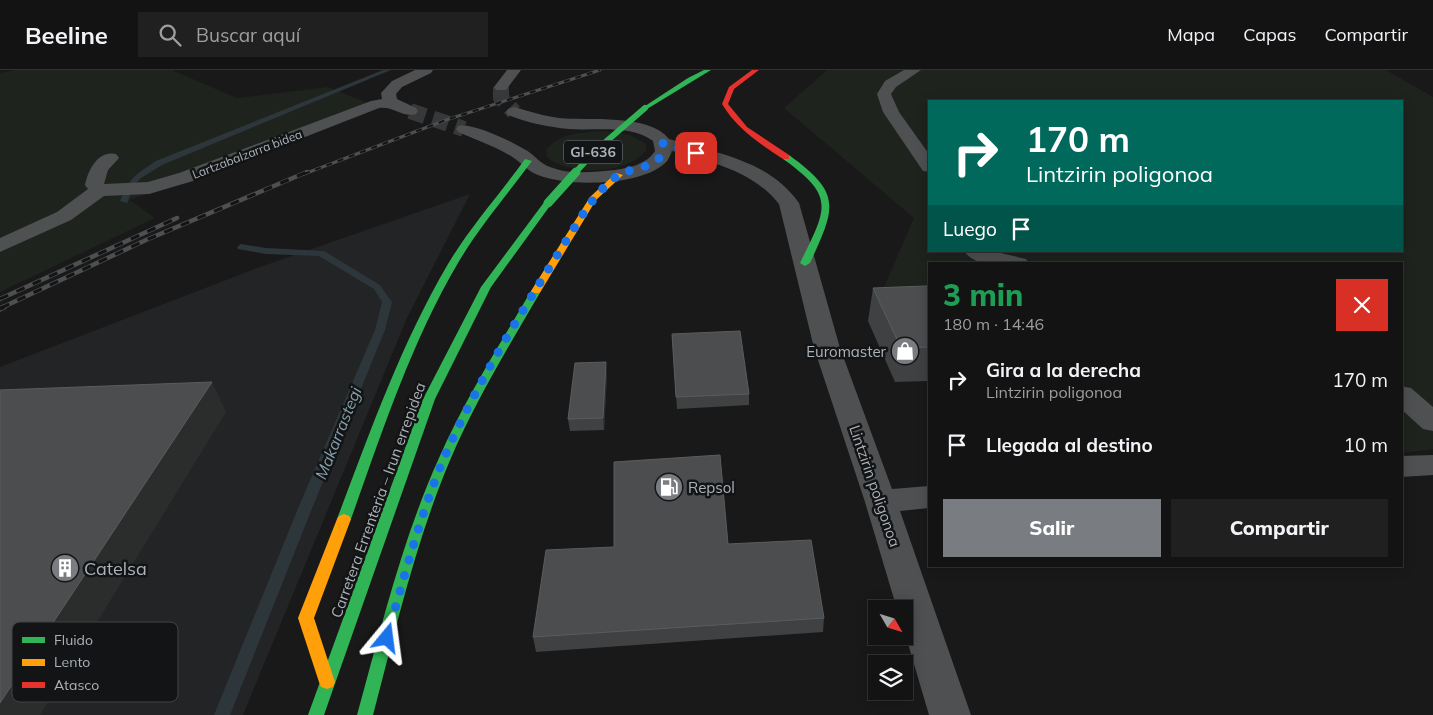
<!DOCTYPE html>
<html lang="es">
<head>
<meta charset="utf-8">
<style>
  :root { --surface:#131313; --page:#202021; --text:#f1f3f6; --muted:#9d9ea0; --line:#323233; --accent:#797c81 }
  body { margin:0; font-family:Mulish,sans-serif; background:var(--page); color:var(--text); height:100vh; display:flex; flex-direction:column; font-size:19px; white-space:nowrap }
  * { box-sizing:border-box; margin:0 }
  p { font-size:16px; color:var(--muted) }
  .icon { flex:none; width:28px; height:28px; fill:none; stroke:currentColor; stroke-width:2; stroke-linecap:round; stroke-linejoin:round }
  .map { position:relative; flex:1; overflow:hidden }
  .details { position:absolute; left:928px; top:192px; width:475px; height:305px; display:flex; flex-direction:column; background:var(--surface); border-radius:0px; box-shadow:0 2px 12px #0003,0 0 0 1px var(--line) }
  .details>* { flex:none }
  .top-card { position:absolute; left:928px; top:30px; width:475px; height:152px; border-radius:0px; box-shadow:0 2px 12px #0003,0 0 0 1px var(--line); background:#00695c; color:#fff; overflow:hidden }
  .needle { width:32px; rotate:129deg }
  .buttons { position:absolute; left:868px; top:530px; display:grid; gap:10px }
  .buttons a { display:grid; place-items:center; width:45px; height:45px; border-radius:0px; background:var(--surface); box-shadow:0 2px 12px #0003,0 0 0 1px var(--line); font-size:25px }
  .pin { position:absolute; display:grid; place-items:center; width:42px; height:42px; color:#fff; margin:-21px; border-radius:10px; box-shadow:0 2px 8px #0006 }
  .me { position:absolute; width:55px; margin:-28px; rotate:16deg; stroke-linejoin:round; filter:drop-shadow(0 0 4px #0008) }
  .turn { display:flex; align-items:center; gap:18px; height:105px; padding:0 15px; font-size:22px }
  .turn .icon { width:65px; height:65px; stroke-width:2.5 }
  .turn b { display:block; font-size:35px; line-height:42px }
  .then { display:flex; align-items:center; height:48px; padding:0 15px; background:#0003; gap:10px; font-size:19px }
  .round { display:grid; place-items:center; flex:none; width:52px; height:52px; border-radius:0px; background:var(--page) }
  .headline { display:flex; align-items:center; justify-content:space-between; height:85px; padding:0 15px }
  h1 { font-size:30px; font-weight:800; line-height:38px; color:#1e9e55 }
  .primary-button { display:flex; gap:10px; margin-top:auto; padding:10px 15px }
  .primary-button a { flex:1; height:58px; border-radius:0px; background:var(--accent); color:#fff; font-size:20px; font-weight:800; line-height:58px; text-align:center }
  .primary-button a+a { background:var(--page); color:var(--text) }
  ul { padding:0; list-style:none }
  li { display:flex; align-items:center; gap:15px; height:65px; padding:0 15px }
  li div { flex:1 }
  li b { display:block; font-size:19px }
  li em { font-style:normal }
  header { display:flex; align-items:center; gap:30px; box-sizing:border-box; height:70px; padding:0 25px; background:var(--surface); border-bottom:1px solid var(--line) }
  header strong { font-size:24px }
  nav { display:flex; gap:28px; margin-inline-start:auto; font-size:18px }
  .search { width:350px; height:45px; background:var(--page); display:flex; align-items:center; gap:12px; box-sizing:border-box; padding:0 18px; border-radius:0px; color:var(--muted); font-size:19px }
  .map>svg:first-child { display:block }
  .built { fill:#232426 }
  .green { fill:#1e231e; fill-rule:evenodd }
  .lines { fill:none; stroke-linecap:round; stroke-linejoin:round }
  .stream { fill:#2d363a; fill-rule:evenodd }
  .street-tunnel { stroke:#363839; stroke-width:16; stroke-dasharray:16 8; stroke-linecap:butt }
  .street { fill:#4e5052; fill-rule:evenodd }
  .fast { fill:#30b455; fill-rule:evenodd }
  .slow { fill:#ff9f0a; fill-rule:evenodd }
  .jam { fill:#e5322d; fill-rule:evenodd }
  .rail-far2-casing { stroke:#4e4f50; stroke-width:3 }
  .rail-far1-casing { stroke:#4e4f50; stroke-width:4.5 }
  .rail-casing { stroke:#4e4f50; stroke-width:5.5 }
  .rail-far2 { stroke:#131415; stroke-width:2; stroke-dasharray:6; stroke-linecap:butt }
  .rail-far1 { stroke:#131415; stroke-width:3; stroke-dasharray:9; stroke-linecap:butt }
  .rail { stroke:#131415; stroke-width:4; stroke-dasharray:11; stroke-linecap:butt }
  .fast-bridge-far1 { stroke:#30b455; stroke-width:6 }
  .fast-bridge { stroke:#30b455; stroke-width:9 }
  .wall { fill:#3f4142 }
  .shaded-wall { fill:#2b2c2c }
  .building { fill:#4b4d4f; stroke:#5a5d5f }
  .route { stroke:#1a73e8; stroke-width:9; stroke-dasharray:0 16.2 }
  .labels { text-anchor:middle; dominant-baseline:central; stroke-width:5; stroke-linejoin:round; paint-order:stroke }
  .far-street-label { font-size:12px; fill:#acb2b9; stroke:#131415 }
  .shield { fill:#131415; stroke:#7e8388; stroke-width:1 }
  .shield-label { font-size:14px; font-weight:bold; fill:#acb2b9 }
  .poi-label { font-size:15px; fill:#acb2b9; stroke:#131415; text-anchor:end }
  .street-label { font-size:15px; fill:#acb2b9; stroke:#131415 }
  .water-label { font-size:16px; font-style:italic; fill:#86a3b0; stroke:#131415 }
  .near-poi-label { font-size:18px; fill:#acb2b9; stroke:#131415; text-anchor:start }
  .key { fill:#131415; stroke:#414346; stroke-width:1 }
  .key-label { font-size:14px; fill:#acb2b9 }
</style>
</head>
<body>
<header>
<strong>Beeline</strong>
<div class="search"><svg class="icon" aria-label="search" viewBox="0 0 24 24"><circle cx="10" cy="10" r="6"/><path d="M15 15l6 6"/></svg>Buscar aquí</div>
<nav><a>Mapa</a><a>Capas</a><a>Compartir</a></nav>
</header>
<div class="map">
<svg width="1433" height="645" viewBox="0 0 1433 645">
  <rect width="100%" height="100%" fill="#191919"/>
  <path class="built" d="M470,124L407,248L243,645H0V297L260,197Z"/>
  <g class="green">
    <path d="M15,0H175L174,1L237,28L328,17L380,38L130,130L155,148L0,222V3Z"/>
    <path d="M827,0H1386L1433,27V379L1401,383V194H929V242L878,231L914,148L784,38ZM929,31H1401V181H929Z"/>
    <path d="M603,61L630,65L646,74V80C629,105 568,106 547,87L546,80C559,63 583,62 603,61Z"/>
  </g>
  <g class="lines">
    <g class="stream">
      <path d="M383,0H391L162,95L141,108L135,114L127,133L120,131C130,107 135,105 156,91Z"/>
      <path d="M241,174L266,178L324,181L380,215L392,232L385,260L313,436L230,645H214L299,436L375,260L382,232L374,219L319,186L266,184L238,179L237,177Z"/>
    </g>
    <g class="street-tunnel">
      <path d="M501,17V28L514,42"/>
      <path d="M410,41L464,59"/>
    </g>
    <g class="street">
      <path d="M415,0H433L431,3L402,17L396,24L397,29L416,38L418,41L416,44C402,48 394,36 379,38L193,111L149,124L104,126L71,150L0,182V168L57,142L88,119L85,115C88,100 98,80 116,84L119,88L108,100L104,114L148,112L179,103L371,31L382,29L381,23L392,11Z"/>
      <path d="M507,0H521L506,20H496L494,17Z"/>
      <path d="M904,0H921L896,17L891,24L899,42L929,84V102L923,101L883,42L877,24L885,11Z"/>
      <path d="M514,37C529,41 543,46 559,48C588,51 649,43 669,69C716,83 769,90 799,133L840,278L892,419L929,416V438L900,441L971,645H929L904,560V539H897L865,432L814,278L779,134C752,100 712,93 672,81C670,86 668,91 664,94C639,116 568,117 538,105C527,101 521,92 511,86C494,76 476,70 458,62L456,59L458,56C473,52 515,73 529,82C536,87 541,94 550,97C570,105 594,102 615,100C629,98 647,94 655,81L653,71C630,54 596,61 569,59C548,57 528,53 508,45L506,42L508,39Z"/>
      <path d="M964,181H992L1026,189L1029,194C1010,194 977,200 964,181Z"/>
      <path d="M1401,316L1411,318L1433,337V361L1423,359L1401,339Z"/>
      <path d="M1433,385V405L1401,407V386Z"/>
    </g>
    <g class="fast">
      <path d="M704,0H711L647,39L642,38L688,8Z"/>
      <path d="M783,85H789C843,124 835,138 810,193L805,196L800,193C826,139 837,127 783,89Z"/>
      <path d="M525,89L532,91C507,125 479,157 458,193C411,273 382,362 351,449L349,452L344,454L339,452L337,449C370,362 401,274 448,194C470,157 500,124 525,89Z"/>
      <path d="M545,131L552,133L491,217L435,329L324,645H308L423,329L481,217Z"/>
      <path d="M536,218L541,221C509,276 476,330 451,388C416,470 396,558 373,645H357C381,558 402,470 439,388C465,329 499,276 531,221Z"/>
    </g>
    <g class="slow">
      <path d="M616,103L623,105L596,130L541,221L539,223H533L531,221L590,127Z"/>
      <path d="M344,444L349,446L351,449L314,548L335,612L333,617L327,619L321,617L319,612L298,548L337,449L339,446Z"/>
    </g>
    <path class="jam" d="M752,0H759L734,19L728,34L747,57L789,85V89H783C759,73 737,59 722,34L729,17Z"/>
    <defs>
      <path id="rail-far2" d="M304,104L446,50L600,0"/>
      <g id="rail-far1">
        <path d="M0,229L177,148"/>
        <path d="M1,238L146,170L307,102"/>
      </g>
      <path id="rail" d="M0,239L4,237"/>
    </defs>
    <use href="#rail-far2" class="rail-far2-casing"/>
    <use href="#rail-far1" class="rail-far1-casing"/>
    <use href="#rail" class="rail-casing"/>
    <use href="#rail-far2" class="rail-far2"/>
    <use href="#rail-far1" class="rail-far1"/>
    <use href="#rail" class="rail"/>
    <path class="fast-bridge-far1" d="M574,104L594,82L645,38"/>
    <path class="fast-bridge" d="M548,133L576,102"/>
  </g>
  <g class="wall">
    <path d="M929,216V311L895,312L868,251L873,218Z"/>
    <path d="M672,264L749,324V335L677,339Z"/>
    <path d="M607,303L604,360L570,361L568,349Z"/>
    <path d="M728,474L824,548L823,562L536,582L533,567Z"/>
  </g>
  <g class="shaded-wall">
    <path d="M606,292L607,303L604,360L603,348Z"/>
    <path d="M212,312L226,342L40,645H0V633Z"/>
  </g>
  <g class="building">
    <path d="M925,216H929V277L901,278L873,218Z"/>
    <path d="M740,261L749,324L676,327L672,264Z"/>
    <path d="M606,292L603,348L568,349L575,293Z"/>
    <path d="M212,312L0,633V320Z"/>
    <path d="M720,385L728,474L811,470L824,548L533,567L546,480L614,477V392Z"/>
  </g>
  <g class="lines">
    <path class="route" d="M387,568C404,507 420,446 444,388C480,305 535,221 583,144C592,131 604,114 619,105C634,96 666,99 663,73L696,83"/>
  </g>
  <defs>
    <symbol id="shop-disc" viewBox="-11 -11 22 22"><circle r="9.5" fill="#797c81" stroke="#131415"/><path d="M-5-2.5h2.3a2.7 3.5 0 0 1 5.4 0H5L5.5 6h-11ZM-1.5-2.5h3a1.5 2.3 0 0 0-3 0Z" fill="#fff"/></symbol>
    <symbol id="fuel-disc" viewBox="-11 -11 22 22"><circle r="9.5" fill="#797c81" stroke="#131415"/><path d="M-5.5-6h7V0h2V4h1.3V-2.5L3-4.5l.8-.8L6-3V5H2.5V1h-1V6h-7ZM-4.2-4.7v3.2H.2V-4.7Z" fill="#fff"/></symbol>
    <symbol id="building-disc" viewBox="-11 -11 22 22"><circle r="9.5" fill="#797c81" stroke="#131415"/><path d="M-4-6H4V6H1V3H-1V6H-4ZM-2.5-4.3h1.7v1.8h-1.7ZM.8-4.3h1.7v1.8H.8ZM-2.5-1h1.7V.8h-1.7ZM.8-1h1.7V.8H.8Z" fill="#fff"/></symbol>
  </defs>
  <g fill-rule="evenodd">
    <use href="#shop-disc" x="889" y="265" width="32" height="32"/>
    <use href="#fuel-disc" x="653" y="401" width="32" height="32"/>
    <use href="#building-disc" x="49" y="482" width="32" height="32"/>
  </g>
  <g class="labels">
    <g class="far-street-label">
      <text transform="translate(247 84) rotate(-21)">Lartzabalzarra bidea</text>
    </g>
    <rect class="shield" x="564" y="70.5" width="58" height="23" rx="4"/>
    <g class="shield-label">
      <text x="593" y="82">GI-636</text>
    </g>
    <g class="poi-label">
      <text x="886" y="281">Euromaster</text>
      <text x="688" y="417" text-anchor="start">Repsol</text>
    </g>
    <g class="street-label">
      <text transform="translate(875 416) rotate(71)">Lintzirin poligonoa</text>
      <text transform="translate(378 430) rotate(-70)">Carretera Errenteria – Irun errepidea</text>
    </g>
    <g class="water-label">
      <text transform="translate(338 363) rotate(-68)">Makarrastegi</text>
    </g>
    <g class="near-poi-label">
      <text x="84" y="498">Catelsa</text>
    </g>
  </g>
  <rect x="12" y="552" width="166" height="80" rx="8" class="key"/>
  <rect x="22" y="567" width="23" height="6" fill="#30b455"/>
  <rect x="22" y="589" width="23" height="7" fill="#ff9f0a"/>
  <rect x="22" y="612" width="23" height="6" fill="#e5322d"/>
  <g class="key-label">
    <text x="54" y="575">Fluido</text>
    <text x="54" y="597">Lento</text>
    <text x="54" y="620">Atasco</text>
  </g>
</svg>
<div class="buttons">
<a><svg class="needle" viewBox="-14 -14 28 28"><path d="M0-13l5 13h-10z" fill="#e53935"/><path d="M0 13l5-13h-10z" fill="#9d9ea0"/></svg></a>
<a><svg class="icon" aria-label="layers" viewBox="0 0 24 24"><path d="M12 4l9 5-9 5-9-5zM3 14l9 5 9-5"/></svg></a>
</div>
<div class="pin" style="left:696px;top:83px;background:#d93025"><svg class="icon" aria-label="arrive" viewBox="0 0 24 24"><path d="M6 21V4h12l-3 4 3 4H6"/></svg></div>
<svg class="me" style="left:387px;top:568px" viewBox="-20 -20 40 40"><path d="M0-17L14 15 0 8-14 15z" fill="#1a73e8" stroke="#fff" stroke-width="4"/></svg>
<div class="top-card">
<div class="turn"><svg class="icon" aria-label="right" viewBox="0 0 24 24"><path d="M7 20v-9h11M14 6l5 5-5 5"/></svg><div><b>170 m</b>Lintzirin poligonoa</div></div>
<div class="then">Luego<svg class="icon" aria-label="arrive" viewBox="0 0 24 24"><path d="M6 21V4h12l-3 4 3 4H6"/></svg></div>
</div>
<section class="details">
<div class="headline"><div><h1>3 min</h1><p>180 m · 14:46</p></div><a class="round" style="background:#d93025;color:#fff"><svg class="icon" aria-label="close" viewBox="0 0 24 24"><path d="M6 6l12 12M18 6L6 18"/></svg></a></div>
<ul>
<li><svg class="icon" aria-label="right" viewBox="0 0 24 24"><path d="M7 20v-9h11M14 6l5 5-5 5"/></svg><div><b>Gira a la derecha</b><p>Lintzirin poligonoa</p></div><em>170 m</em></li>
<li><svg class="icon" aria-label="arrive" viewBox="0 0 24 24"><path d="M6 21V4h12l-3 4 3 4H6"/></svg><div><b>Llegada al destino</b></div><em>10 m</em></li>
</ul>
<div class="primary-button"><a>Salir</a><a>Compartir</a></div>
</section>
</div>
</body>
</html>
